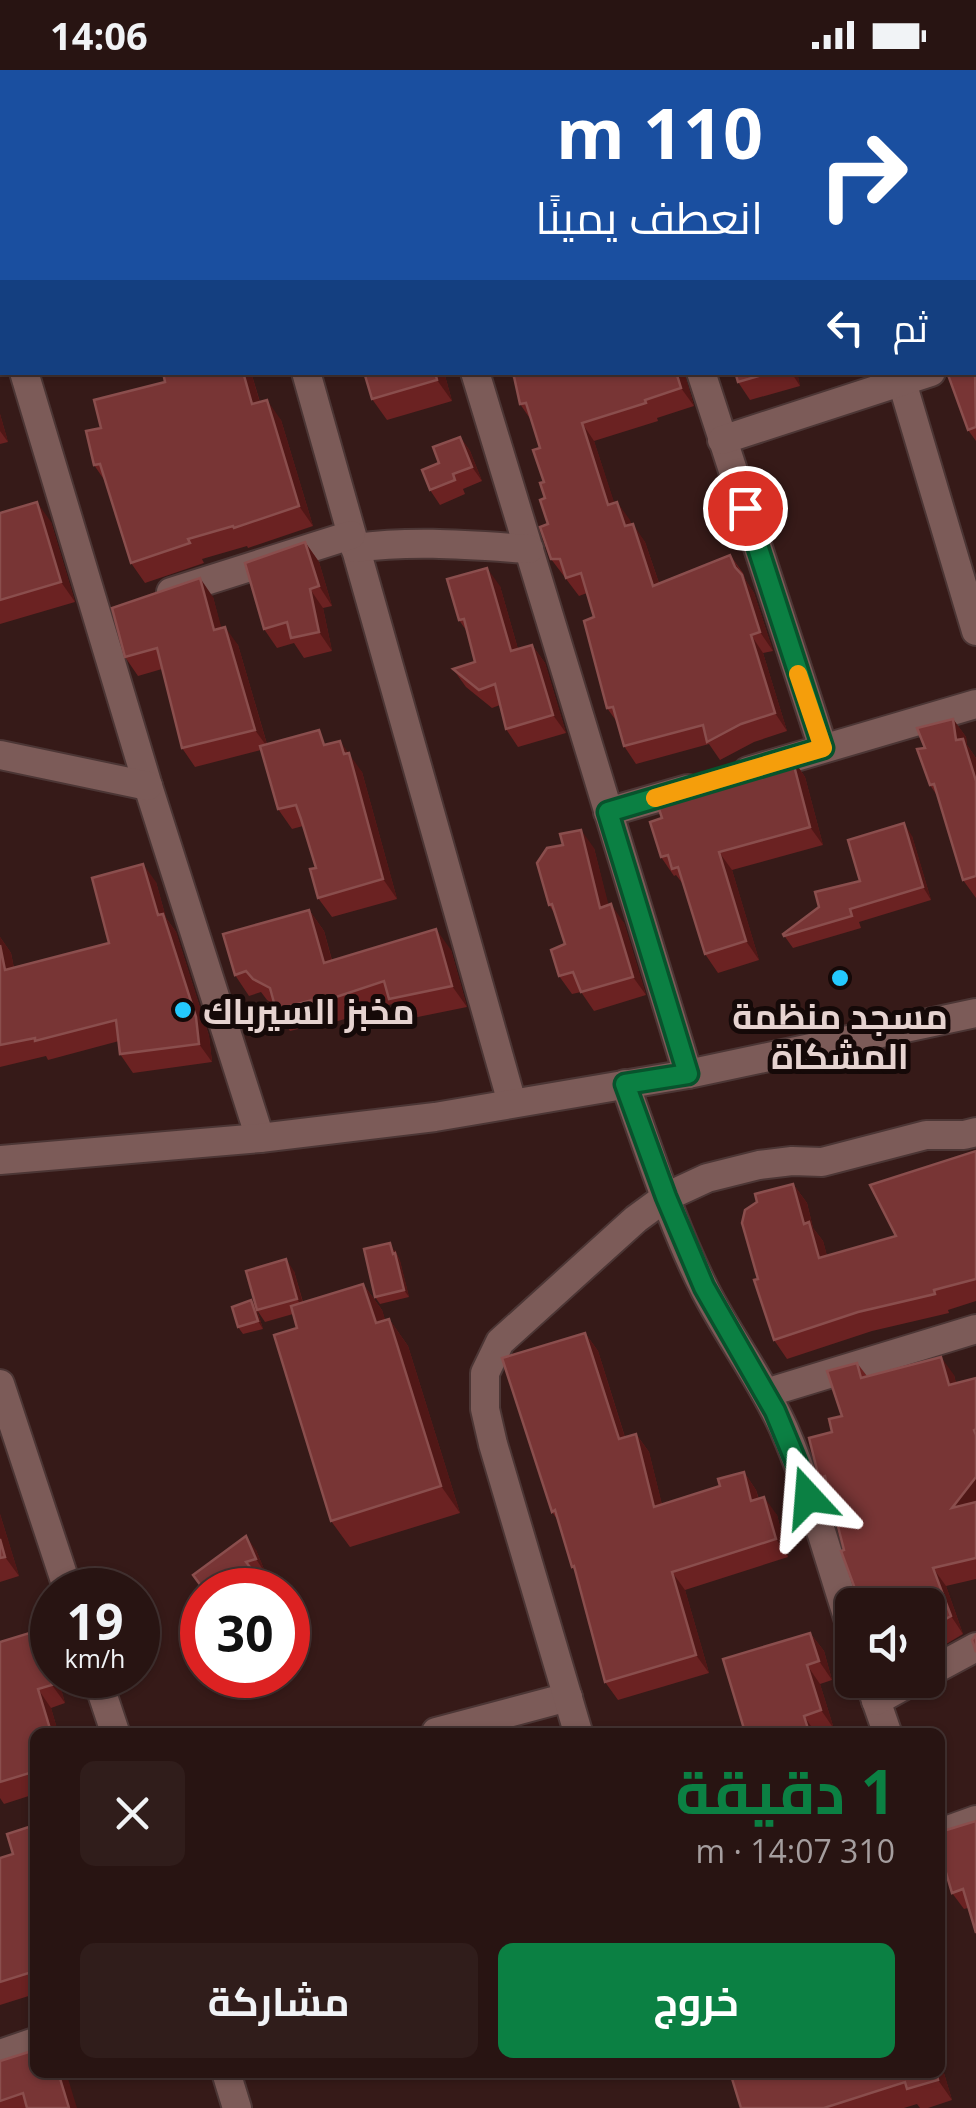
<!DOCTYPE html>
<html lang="ar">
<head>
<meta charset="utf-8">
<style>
  :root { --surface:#281412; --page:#301d1b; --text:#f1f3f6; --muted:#a59e9f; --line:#443332; --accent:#0b8043 }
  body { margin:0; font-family:"Open Sans",Cairo,sans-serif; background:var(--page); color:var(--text); direction:rtl; height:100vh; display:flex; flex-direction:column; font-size:38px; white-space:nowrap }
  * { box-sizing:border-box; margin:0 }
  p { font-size:32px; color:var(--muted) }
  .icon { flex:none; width:55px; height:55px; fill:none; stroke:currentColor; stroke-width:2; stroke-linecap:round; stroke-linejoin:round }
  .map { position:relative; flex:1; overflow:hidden; direction:ltr }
  .sheet { position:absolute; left:30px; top:1658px; width:915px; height:350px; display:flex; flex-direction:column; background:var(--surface); border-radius:15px; box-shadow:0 2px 8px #0004,0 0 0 2px var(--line); direction:rtl }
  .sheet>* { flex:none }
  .banner { position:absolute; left:0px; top:0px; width:978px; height:305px; box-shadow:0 2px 8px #0004,0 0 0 2px var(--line); direction:rtl; background:#1a4fa0; color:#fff; overflow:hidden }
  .buttons { position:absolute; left:835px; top:1518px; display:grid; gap:20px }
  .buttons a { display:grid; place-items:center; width:110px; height:110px; border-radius:15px; background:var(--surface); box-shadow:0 2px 8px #0004,0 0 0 2px var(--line); font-size:50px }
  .speed { position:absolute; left:30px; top:1498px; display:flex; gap:20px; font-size:50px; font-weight:700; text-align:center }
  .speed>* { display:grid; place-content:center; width:130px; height:130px; border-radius:50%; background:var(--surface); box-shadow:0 2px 8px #0004,0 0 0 2px var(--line); line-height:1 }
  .speed small { font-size:25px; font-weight:400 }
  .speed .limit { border:15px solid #d22; background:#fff; color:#111 }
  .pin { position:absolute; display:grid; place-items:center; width:85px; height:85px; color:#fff; margin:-42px; border:5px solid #fff; border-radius:50%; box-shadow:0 2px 10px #0007 }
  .me { position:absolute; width:110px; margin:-55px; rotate:341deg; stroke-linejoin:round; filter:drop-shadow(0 0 8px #0008) }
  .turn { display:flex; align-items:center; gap:35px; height:210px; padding:0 50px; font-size:45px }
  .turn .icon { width:130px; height:130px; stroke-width:2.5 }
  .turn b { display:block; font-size:70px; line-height:85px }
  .then { display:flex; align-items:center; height:95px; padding:0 50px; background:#0003; gap:20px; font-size:38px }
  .round { display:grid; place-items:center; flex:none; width:105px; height:105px; border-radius:15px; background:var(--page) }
  .summary { display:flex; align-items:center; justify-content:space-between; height:170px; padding:0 50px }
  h1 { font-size:60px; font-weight:700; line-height:75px; color:var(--accent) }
  .button { display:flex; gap:20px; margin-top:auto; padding:20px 50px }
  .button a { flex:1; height:115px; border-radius:15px; background:var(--accent); color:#fff; font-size:40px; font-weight:700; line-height:115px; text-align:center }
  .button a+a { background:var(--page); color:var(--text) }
  .status { display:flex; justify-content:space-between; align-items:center; height:70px; padding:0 50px; background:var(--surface); direction:ltr }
  .status svg { height:28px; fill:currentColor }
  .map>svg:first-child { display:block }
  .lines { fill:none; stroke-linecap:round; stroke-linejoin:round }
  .minor-casing { stroke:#4c3635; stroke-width:32 }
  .minor { stroke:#7c5b58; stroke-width:28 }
  .wall { fill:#6b2222 }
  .shaded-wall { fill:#501716 }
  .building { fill:#783535; stroke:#8a4e4d; stroke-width:2.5 }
  .route-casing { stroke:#07532c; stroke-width:25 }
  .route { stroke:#0b8043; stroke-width:18 }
  .slow { stroke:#f59e0b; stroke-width:18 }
  .poi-dot { fill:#24c9fe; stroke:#150908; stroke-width:4 }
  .labels { text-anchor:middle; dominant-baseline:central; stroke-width:10; stroke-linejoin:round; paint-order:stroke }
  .poi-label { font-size:35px; font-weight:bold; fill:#e6d3d0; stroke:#150908; text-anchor:start }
</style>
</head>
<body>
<div class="status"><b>14:06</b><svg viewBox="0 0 49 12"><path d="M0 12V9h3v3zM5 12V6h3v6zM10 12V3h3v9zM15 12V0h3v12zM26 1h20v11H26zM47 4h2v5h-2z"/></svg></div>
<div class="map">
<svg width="976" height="2038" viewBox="0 0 976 2038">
  <rect width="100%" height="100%" fill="#361a18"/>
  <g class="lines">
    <defs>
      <g id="minor">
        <path d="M216,0V2"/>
        <path d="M491,0V2"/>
        <path d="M708,0L709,2"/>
        <path d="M922,0L923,2"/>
        <path d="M975,43H976"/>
        <path d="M0,225L2,233"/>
        <path d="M975,287H976"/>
        <path d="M24,302L148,716L260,1068"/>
        <path d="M306,302L512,1033"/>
        <path d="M475,302L688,1004"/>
        <path d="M701,302L823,678"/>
        <path d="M902,312L976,561"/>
        <path d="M722,370L931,302"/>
        <path d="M355,478C415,470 468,475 529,479"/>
        <path d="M171,522L351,465"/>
        <path d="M0,685L148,716"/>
        <path d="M748,701L976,634"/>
        <path d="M608,742L688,719"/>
        <path d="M625,1014C650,1083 672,1155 705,1220C729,1267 762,1310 784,1359C812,1423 830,1494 852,1560"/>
        <path d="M0,1090L260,1068L435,1047L688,1004L976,943"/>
        <path d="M0,1314L68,1520"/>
        <path d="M766,1323L976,1259"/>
        <path d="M928,1603L976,1577"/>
        <path d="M96,1605L115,1662"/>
        <path d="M869,1610L887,1662"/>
        <path d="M876,1631L914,1610"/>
        <path d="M436,1662L568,1627"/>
        <path d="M578,1662L493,1374L485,1339V1303L500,1272L636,1149L666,1127L707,1108L759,1095L792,1091L822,1092L926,1065H964L976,1062"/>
        <path d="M940,1763L976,1750"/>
        <path d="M0,1984L35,1972"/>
        <path d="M226,2002L237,2038"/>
      </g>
    </defs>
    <use href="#minor" class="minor-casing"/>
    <use href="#minor" class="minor"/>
  </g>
  <g class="wall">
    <path d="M734,0H883V2H735Z"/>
    <path d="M945,0H971L961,2H946Z"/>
    <path d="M975,298L976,299V371L968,360Z"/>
    <path d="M163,302H251L260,332L281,350L313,456L248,478L247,476L202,489L204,493L145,513L131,493L105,411L94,395L101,358L165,312Z"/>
    <path d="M444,302L452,331L387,350L372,329Z"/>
    <path d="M509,302H684L694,336L657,348L658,351L594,371L614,433L617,432L631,454L645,472L659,513L730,485L743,503L746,511L754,523L773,581L763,583L787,661L754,672L720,690L709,674L636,694L624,676L617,652L607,638L594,547L587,523L579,526L551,489L540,378L531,350L520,334L515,311Z"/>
    <path d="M735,302H797L800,316L750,330L738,312Z"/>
    <path d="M0,344L8,372L0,374Z"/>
    <path d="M460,367L470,381L482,411L463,419L465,424L440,435L430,420L439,393Z"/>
    <path d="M0,443L51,452L75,532L0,554Z"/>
    <path d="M305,472L319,492L332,536L323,538L332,581L304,588L294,573L277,578L264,559Z"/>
    <path d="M500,516L518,579L532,575L545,593L566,663L518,677L506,659L500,635L492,638L466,617L453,599L475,592L468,563L459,550Z"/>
    <path d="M213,527L221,558L238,575L267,674H329L362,702L397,829L332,847L318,828L316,798L303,756L292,759L278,739L261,680L195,697L182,678L162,599L138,606L125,587Z"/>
    <path d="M953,649L966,667L967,675L976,688V828L963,810L938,727L930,715L925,678Z"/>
    <path d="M792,688L805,707L823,775L732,800L759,890L718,903L705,884L683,814L676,805L674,806L661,787L662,748L763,695Z"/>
    <path d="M912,766L931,830L859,852L861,858L793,878L783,864L860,811Z"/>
    <path d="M594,778L608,835L624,853L646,925L594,941L581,922L572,924L559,906L565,874L555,844L549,835Z"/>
    <path d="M156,812L166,848L176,862L209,966L212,992L133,1003L120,984L119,971L48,990L46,986L0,997V867L11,883L14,898L109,873Z"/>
    <path d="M309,840L324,861L332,890L451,880L467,937L403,950L392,934L348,948L328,954L326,952L290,961L276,940L274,934L267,930L261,922L249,926L235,905Z"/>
    <path d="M976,1081V1231L948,1240L949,1243L872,1261L787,1289L774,1270L758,1209L793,1114L807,1133L813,1158L823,1171L827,1186L896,1166Z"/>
    <path d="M395,1180L400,1191L409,1227L380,1234L375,1227Z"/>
    <path d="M294,1201L303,1232L363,1214L382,1240L385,1250L389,1249L408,1276L460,1443L350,1477L331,1451L297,1258L293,1244L265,1252L257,1240L263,1259L243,1264L238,1257L251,1230L256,1237Z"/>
    <path d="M585,1263L598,1281L625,1367L636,1364L649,1382L662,1435L720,1416L744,1402L756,1420L759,1429L777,1445L788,1487L685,1520L709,1603L618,1630L605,1612L575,1501L572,1497L559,1452L552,1442Z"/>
    <path d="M857,1293L867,1306L954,1305L956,1313L976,1308V1509L946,1516L963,1564L928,1585V1535L844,1480L829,1423L819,1408L832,1362L842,1346Z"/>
    <path d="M0,1444L19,1506L0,1512Z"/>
    <path d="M256,1480L266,1504L257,1506L267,1520H204Z"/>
    <path d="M36,1561L49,1580L52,1605H57L65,1633L51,1638L58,1662H35V1724L4,1734L0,1728V1572Z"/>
    <path d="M810,1563L824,1581L832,1610L820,1614L834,1659L824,1662H745Z"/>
    <path d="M976,1751L968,1838L964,1839L952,1823Z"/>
    <path d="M35,1755V1924L0,1935V1788L13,1784Z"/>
    <path d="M940,1990L952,2030L928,2038H920L917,2034L904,2038H741L940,2002Z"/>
    <path d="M0,1991L77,2038H0Z"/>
  </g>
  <g class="shaded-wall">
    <path d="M243,302H251L266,354L252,334Z"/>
    <path d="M435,302H444L452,331L437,310Z"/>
    <path d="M676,302H684L694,336L681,318Z"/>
    <path d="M791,302H797L800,316Z"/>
    <path d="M267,330L281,350L313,456L299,436Z"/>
    <path d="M0,344L8,372L0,361Z"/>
    <path d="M582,353L594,371L621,453L608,435Z"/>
    <path d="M460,367L470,381L482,411L472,397Z"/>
    <path d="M37,432L51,452L75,532L61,512Z"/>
    <path d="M617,432L630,450L638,474L625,456Z"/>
    <path d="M633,454L645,472L666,534L653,516Z"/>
    <path d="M305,472L319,492L332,536L319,516Z"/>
    <path d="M730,485L754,523L773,581L760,562Z"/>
    <path d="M487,498L500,516L524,600L511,581Z"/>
    <path d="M200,508L213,527L227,578L214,560Z"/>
    <path d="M310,519L323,538L332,581L319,562Z"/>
    <path d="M225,557L238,575L268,678L255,660Z"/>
    <path d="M751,565L763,583L787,661L775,643Z"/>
    <path d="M532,575L545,593L566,663L553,645Z"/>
    <path d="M953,649L966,667L967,675L976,688V711L956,670Z"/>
    <path d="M340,671L362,702L397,829L383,809Z"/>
    <path d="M792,688L805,707L823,775L810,757Z"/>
    <path d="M904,753L912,766L931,830L923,817Z"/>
    <path d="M581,760L594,778L614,856L600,838Z"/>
    <path d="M719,782L732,800L759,890L746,871Z"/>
    <path d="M143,794L156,812L166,848L176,862L209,966L212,992L199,974L158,845Z"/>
    <path d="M611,834L624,853L646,925L633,907Z"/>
    <path d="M309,840L324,861L338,914L324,893Z"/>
    <path d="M436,859L451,880L467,937L452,916Z"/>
    <path d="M0,867L11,883L18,919L5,900L0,875Z"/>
    <path d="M793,1114L807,1133L813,1158L823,1171L833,1208L819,1188L804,1154Z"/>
    <path d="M390,1173L400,1191L409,1227L404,1220Z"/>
    <path d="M286,1189L294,1201L305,1241L297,1229Z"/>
    <path d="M363,1214L382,1240L395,1280L376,1253Z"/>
    <path d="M251,1230L256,1237L263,1259L258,1251Z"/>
    <path d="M389,1249L408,1276L460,1443L441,1416Z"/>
    <path d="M585,1263L598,1281L631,1387L619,1369Z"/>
    <path d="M941,1287L954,1305L961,1333L949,1315Z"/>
    <path d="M636,1364L649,1382L667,1455L654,1437Z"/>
    <path d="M744,1402L756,1420L764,1449L751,1431Z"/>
    <path d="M976,1407V1441L952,1438Z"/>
    <path d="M764,1427L777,1445L788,1487L776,1469Z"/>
    <path d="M0,1444L19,1506L5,1487L0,1469Z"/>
    <path d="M246,1466L256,1480L266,1504L256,1489Z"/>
    <path d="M933,1498L946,1516L963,1564L951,1546Z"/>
    <path d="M672,1502L685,1520L709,1603L696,1585Z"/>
    <path d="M36,1561L49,1580L52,1591V1605H57L65,1633L52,1615Z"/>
    <path d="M810,1563L824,1581L832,1610L819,1591Z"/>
    <path d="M807,1595L820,1614L834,1659L821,1640Z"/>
    <path d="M38,1619L51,1638L58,1662H51Z"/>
    <path d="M804,1646L815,1662H809Z"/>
    <path d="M940,1990L952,2030L938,2010L936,2002H940Z"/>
    <path d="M58,2002H66L77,2038H69Z"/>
  </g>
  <g class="building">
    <path d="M0,0H163L164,2H2V81L0,71Z"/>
    <path d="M287,0H468V2H288Z"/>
    <path d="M521,0H678L679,2H522Z"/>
    <path d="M734,0H857V2H735Z"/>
    <path d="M975,64H976V186L975,182Z"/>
    <path d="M975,299L976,357L968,360L947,302H975Z"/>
    <path d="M163,302H243L252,334L267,330L299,436L234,458L233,456L188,469L190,473L131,493L100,394L94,395L86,361L101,358L94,330L165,312Z"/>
    <path d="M364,302H435L437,310L372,329Z"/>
    <path d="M513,302H676L681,318L645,330L646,333L582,353L608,435L617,432L625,456L633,454L653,516L730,485L735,497L742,505L760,562L751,565L775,643L741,654L707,672L703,655L624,676L613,637L607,638L584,551L594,547L581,503L566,508L560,489H551L540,457L548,454L540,430L545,428L540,413L544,412L533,380L540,378L526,333L520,334Z"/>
    <path d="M735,302H773L738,312Z"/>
    <path d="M460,367L472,397L453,404L455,410L430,420L422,400L439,393L433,377Z"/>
    <path d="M37,432L61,512L0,530V443Z"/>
    <path d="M305,472L319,516L310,519L319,562L291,568L287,552L264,559L245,493Z"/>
    <path d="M487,498L511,581L532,575L553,645L506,659L495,614L479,620L453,599L475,592L464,549L459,550L447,509Z"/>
    <path d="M200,508L214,560L225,557L255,660L182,678L157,578L125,587L112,538Z"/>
    <path d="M953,649L956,670L963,669L976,711V806L963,810L934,714L930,715L917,679L925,678L917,658Z"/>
    <path d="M319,660L324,675L340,671L344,684L349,683L383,809L318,828L310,799L316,798L301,749L296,735L278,739L260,676Z"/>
    <path d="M792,688L810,757L719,782L746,871L705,884L678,797L672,799L668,785L661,787L650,752L662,748L654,724L762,693L763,695Z"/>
    <path d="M904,753L923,817L850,839L852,846L784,866L783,864L819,837L815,822L860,811L848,770Z"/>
    <path d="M581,760L600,838L611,834L633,907L581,922L573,902L559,906L551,880L565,874L552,834L549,835L537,793L547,778L563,775L560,764Z"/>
    <path d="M143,794L158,845L163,844L196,947L199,974L120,984L116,950L35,971V968L0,975V875L5,900L109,873L92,808Z"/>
    <path d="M309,840L324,893L436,859L452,916L389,929L384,911L333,928L313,933L312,930L276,940L270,918L253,909L246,901L235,905L223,864Z"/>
    <path d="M976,1081V1209L934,1220L935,1224L858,1242L774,1270L754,1210L758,1209L742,1153L745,1140L757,1132L755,1124L793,1114L804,1154L809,1152L819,1188L896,1166L870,1115Z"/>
    <path d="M390,1173L393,1184L395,1183L404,1220L375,1227L364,1179Z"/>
    <path d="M286,1189L297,1229L257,1240L246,1201Z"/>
    <path d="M363,1214L376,1253L389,1249L441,1416L331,1451L274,1265L297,1258L291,1236Z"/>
    <path d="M251,1230L258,1251L238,1257L232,1237Z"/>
    <path d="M585,1263L619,1369L636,1364L654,1437L720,1416L718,1409L744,1402L751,1431L764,1427L776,1469L672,1502L696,1585L605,1612L574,1496L572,1497L555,1440L552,1442L502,1288Z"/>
    <path d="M941,1287L949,1315L976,1308V1359L974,1360L976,1365V1407L952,1438L976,1432V1488L933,1498L951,1546L928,1559V1535H861L841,1481L844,1480L825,1406L819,1408L809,1368L832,1362L829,1349L842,1346L827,1301L857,1293L861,1308Z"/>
    <path d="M246,1466L256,1489L246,1492L263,1514L254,1520H204L193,1505Z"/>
    <path d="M0,1469L5,1487L0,1488Z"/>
    <path d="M36,1561L52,1615L38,1619L51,1662H35V1698L32,1699L33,1702L0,1712V1572Z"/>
    <path d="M810,1563L819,1591L807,1595L821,1640L804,1646L809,1662H745L723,1589Z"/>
    <path d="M976,1565V1582L972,1570Z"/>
    <path d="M976,1751V1863L963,1819L952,1823L940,1782V1762Z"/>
    <path d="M35,1755V1901L0,1912V1788L13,1784L7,1764Z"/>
    <path d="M35,1980V2002H58L69,2038H27L23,2023L0,2031V1991Z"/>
    <path d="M730,2002H936L938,2010L907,2019L905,2012L824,2038H741Z"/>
  </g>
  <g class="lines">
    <defs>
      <path id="route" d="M745,438L823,678L608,742L688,1004L625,1014L666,1127L704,1217L775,1341L797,1394L808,1427"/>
    </defs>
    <use href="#route" class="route-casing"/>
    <use href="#route" class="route"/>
    <path class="slow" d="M655,728L823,678L798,604"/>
  </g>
  <g class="poi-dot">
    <circle cx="840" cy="908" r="10"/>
    <circle cx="183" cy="940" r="10"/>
  </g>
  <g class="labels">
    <g class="poi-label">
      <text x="203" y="940">مخبز السيرباك</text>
      <text x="840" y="945" text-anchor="middle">مسجد منظمة<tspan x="840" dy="40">المشكاة</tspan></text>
    </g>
  </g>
</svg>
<div class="buttons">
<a><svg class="icon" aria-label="sound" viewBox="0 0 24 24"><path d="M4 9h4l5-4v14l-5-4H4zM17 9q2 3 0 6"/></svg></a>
</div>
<div class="speed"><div>19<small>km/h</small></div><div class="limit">30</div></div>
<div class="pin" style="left:745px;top:438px;background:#d93025"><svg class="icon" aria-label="arrive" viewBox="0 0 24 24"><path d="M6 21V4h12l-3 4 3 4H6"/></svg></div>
<svg class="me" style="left:808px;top:1427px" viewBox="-20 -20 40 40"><path d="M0-17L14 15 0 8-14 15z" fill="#0b8043" stroke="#fff" stroke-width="4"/></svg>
<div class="banner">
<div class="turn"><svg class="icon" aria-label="right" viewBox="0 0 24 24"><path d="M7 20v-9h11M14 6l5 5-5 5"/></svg><div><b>110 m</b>انعطف يمينًا</div></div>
<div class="then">ثم<svg class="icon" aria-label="left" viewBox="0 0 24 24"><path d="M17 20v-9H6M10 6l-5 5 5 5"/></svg></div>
</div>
<section class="sheet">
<div class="summary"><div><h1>1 دقيقة</h1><p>310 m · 14:07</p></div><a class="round"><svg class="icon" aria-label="close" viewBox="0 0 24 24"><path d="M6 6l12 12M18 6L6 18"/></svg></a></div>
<div class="button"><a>خروج</a><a>مشاركة</a></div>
</section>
</div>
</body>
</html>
